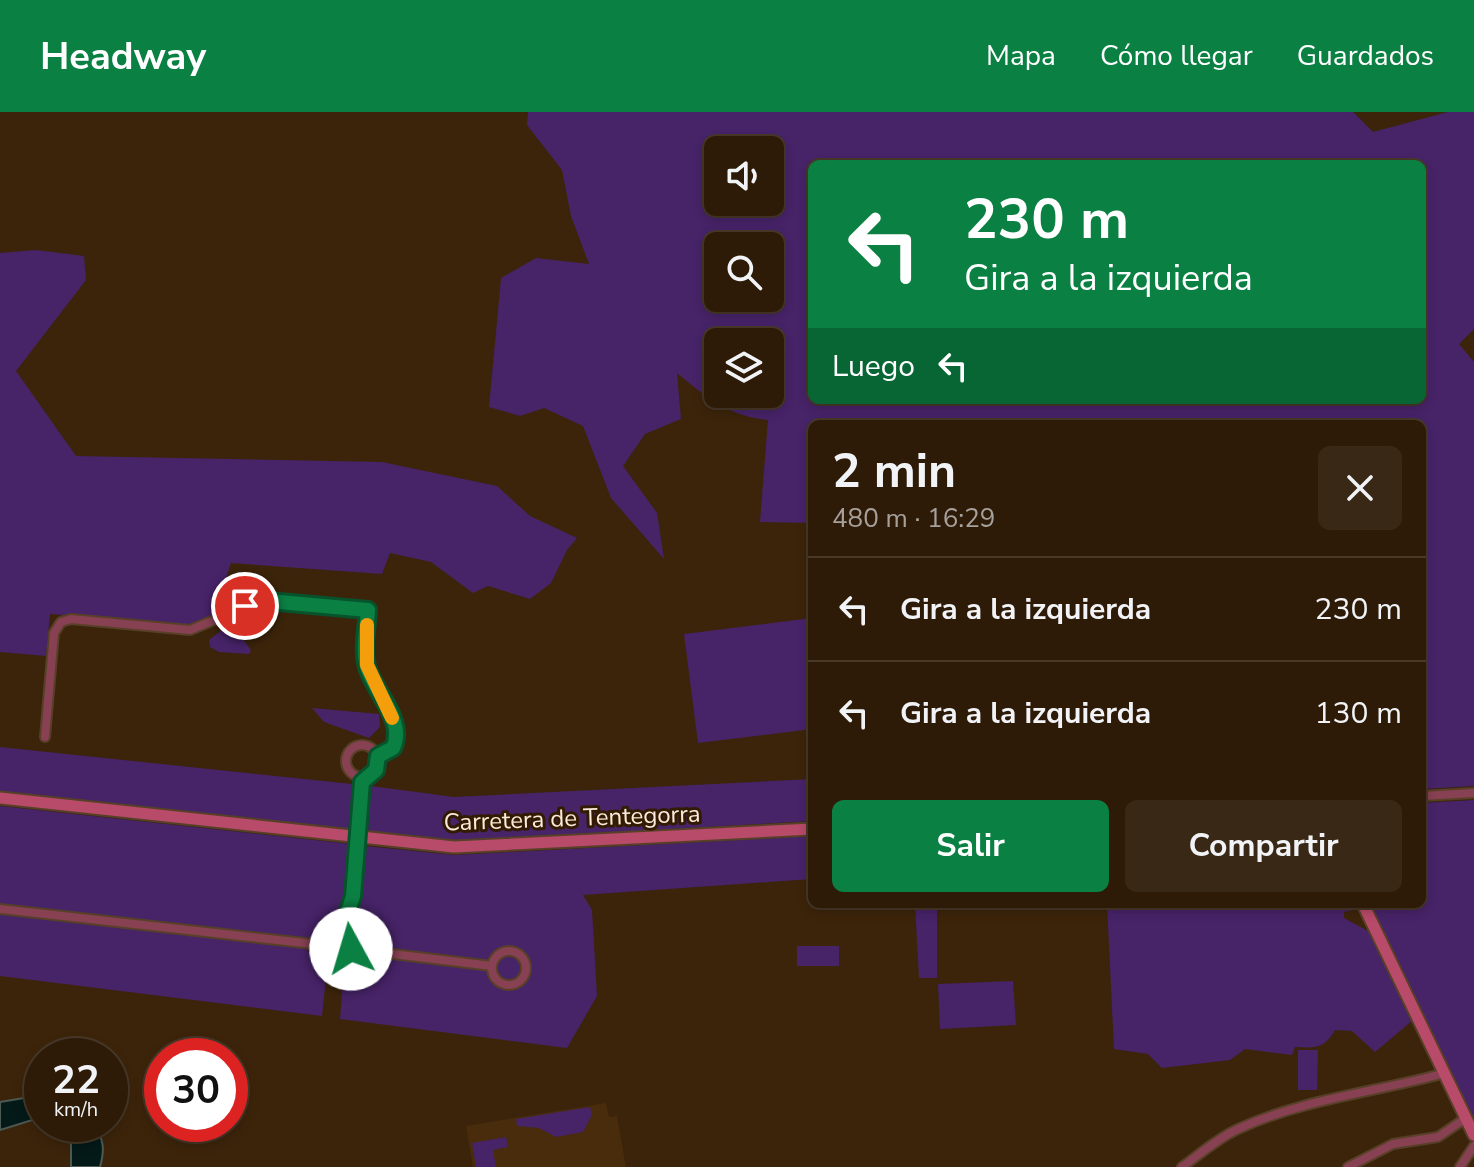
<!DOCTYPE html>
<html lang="es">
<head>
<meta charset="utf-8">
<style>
  :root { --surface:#2d1b08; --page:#392816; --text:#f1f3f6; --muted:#a7a19c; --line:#483929; --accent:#0b8043 }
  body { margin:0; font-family:"Nunito Sans",sans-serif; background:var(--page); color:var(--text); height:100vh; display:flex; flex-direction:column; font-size:30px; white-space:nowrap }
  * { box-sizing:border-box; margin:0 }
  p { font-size:26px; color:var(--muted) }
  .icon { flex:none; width:44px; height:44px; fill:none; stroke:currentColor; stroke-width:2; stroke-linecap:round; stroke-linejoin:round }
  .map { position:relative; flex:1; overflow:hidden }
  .details { position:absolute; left:808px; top:308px; width:618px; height:488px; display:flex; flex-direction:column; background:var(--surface); border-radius:12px; box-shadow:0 4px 12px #0003,0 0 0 2px var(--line) }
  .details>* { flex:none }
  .top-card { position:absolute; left:808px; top:48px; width:618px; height:244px; border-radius:12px; box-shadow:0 4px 12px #0003,0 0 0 2px var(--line); background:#0b8043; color:#fff; overflow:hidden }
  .fabs { position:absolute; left:704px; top:24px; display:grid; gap:16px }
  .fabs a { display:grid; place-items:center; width:80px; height:80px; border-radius:12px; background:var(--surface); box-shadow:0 4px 12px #0003,0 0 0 2px var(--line); font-size:40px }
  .speed { position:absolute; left:24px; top:926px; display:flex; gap:16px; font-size:40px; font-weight:700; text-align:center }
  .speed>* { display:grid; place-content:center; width:104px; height:104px; border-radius:50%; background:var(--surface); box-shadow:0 4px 12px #0003,0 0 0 2px var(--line); line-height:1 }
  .speed small { font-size:20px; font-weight:400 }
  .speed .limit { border:12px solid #d22; background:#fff; color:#111 }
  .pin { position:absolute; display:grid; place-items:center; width:68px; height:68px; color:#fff; margin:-34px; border:4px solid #fff; border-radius:50%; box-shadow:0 2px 8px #0007 }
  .me { position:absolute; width:88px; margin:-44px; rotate:354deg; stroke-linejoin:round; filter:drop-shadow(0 0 6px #0008) }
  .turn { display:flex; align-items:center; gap:28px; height:168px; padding:0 24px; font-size:36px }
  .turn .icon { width:104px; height:104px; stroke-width:2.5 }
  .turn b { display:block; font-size:56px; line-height:68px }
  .then { display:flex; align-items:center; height:76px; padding:0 24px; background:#0003; gap:16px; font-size:30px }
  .round { display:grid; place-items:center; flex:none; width:84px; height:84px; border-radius:12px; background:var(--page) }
  .headline { display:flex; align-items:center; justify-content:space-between; height:136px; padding:0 24px }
  h1 { font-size:48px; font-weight:700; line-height:60px }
  .primary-button { display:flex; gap:16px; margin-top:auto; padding:16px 24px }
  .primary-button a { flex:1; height:92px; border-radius:12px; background:var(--accent); color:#fff; font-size:32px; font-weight:700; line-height:92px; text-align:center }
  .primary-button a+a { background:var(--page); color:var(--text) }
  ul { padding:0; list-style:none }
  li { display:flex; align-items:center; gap:24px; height:104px; padding:0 24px; border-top:2px solid var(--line) }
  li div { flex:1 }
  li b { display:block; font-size:30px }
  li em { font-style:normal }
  header { display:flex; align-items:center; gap:48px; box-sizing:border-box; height:112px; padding:0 40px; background:var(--accent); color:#fff }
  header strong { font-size:38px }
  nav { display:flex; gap:44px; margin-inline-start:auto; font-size:28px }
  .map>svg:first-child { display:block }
  .built { fill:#492c0b }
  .green { fill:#472368; fill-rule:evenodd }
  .water { fill:#031a18; stroke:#4d5953; stroke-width:2 }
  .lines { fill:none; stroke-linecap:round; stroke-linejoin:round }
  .minor-casing { stroke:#574027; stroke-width:12 }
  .secondary-casing { stroke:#574027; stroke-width:15 }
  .minor { stroke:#874153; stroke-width:8 }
  .secondary { stroke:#b84a6a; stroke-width:11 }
  .route-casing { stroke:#07532c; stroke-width:20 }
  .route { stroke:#0b8043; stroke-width:14 }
  .slow { stroke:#f59e0b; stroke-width:14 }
  .labels { text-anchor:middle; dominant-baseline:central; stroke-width:6; stroke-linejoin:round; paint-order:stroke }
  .street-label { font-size:24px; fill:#fbebdc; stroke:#321b01 }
</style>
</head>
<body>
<header>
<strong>Headway</strong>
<nav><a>Mapa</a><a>Cómo llegar</a><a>Guardados</a></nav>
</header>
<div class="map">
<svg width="1474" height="1055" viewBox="0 0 1474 1055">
  <rect width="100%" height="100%" fill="#3c240a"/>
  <path class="built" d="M606,991L609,1005L617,1004L626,1055H473L466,1014Z"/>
  <g class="green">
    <path d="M528,0H1353L1373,20L1448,0H1474V217L1459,232L1474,250V674L1422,677V312H812V424L809,411L760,410L768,308C729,304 707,286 677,261L681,307L645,322L623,354L657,401L664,447L611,386L583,314L544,296L520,304L489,295L501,166L536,146L589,152L571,104L562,58L527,13ZM718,38H770V90H718ZM812,52H1422V288H812ZM718,134H770V186H718ZM718,230H770V282H718Z"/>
    <path d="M36,138L84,144L86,168L16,259L76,344L382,350L497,374L530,404L577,426L567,438L551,471L530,487L488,474L473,481L431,450L390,441L382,462L231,451L213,505L190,513L50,502L46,544L0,540V141Z"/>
    <path d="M812,506V617L698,631L684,522Z"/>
    <path d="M227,514L234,515L251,538L249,542L219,540L210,535L209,528Z"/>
    <path d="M312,596L379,602L380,615L369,626L324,610Z"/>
    <path d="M0,635L352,672L353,712L350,717L0,679Z"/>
    <path d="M812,667V709L456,729L369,719L367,713L371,674L454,685Z"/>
    <path d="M1474,688V1008L1369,792H1422V691Z"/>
    <path d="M0,694L351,732C349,762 350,823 309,827L308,839L327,857L322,904L0,864Z"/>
    <path d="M812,724V767L583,783L592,798L597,884L567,936L340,907L344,856L361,843L362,833L351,816L360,785L365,734L454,743Z"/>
    <path d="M915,792H937V866H919Z"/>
    <path d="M1107,792H1356L1358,797L1344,800V806L1370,820L1413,908L1375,940L1352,919L1335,918C1324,937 1316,936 1295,935L1292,943L1245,937L1230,948L1162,956L1148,942L1114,937Z"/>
    <circle cx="336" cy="836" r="15"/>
    <rect x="797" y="834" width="42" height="20"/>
    <path d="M1013,869L1016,913L940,917L938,872Z"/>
    <path d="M1298,938H1318L1317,978H1298Z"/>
    <path d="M590,995L592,1003L583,1020L556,1025L539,1016L517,1014L516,1007Z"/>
    <path d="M506,1025L508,1035L493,1038L496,1055H476L472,1031Z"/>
  </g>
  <g class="water">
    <path d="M42,983V1005L0,1018V990Z"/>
    <path d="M63,1012H93C104,1027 105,1037 100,1055H71V1033Z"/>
  </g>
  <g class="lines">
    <defs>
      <g id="minor">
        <path d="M45,625L54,521L61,510L71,507L190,518L258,490L368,498L367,553L396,615L393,636L378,644"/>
        <circle cx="362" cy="649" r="16"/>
        <path d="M1422,684L1474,681"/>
        <path d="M0,797L322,833"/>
        <circle cx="336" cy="836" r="15"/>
        <path d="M341,822L354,775L361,665"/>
        <path d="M351,837L492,854"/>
        <circle cx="509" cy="856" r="17"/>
        <path d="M1182,1055C1200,1042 1218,1026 1238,1017C1303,987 1377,980 1445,961"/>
        <path d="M1348,1055L1393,1032L1438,1025L1466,1006"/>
        <path d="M1460,1055L1474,1034"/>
      </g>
      <g id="secondary">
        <path d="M0,686L454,735L812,717"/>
        <path d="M1363,792L1474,1023"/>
      </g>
    </defs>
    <use href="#minor" class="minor-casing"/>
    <use href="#secondary" class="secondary-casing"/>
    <use href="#minor" class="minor"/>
    <use href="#secondary" class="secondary"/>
  </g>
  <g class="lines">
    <defs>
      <path id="route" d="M245,494L268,489L368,498C367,516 362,537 367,555C375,581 406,609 393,636L378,644L376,658L362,670L353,784L341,822L347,826L351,837"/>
    </defs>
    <use href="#route" class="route-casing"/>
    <use href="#route" class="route"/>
    <path class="slow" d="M367,513V553L392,606"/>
  </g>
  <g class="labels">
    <g class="street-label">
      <text transform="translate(572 706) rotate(-2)">Carretera de Tentegorra</text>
    </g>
  </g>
</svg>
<div class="fabs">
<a><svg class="icon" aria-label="sound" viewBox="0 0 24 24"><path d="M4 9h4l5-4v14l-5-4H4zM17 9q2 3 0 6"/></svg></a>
<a><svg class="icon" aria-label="search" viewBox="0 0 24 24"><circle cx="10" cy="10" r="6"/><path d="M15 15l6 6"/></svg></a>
<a><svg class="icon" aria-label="layers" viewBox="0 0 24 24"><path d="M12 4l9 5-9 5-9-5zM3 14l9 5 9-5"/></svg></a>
</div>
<div class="speed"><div>22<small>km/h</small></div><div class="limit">30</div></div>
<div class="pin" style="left:245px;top:494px;background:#d93025"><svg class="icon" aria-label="arrive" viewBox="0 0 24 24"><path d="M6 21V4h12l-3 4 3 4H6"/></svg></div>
<svg class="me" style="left:351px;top:837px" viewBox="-20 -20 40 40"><circle r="19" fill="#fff"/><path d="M0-13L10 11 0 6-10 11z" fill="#0b8043"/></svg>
<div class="top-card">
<div class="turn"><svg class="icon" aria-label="left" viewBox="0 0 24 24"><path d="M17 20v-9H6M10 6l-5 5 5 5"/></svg><div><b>230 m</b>Gira a la izquierda</div></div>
<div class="then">Luego<svg class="icon" aria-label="left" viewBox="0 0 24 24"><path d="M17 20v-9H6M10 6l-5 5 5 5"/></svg></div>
</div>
<section class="details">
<div class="headline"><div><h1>2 min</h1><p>480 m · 16:29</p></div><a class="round"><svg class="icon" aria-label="close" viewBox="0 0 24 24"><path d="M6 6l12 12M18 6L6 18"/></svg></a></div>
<ul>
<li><svg class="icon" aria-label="left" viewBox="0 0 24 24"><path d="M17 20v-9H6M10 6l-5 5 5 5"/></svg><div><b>Gira a la izquierda</b></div><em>230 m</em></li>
<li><svg class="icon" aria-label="left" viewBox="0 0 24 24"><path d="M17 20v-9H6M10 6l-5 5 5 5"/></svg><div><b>Gira a la izquierda</b></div><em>130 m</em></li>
</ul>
<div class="primary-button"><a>Salir</a><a>Compartir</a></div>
</section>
</div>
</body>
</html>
